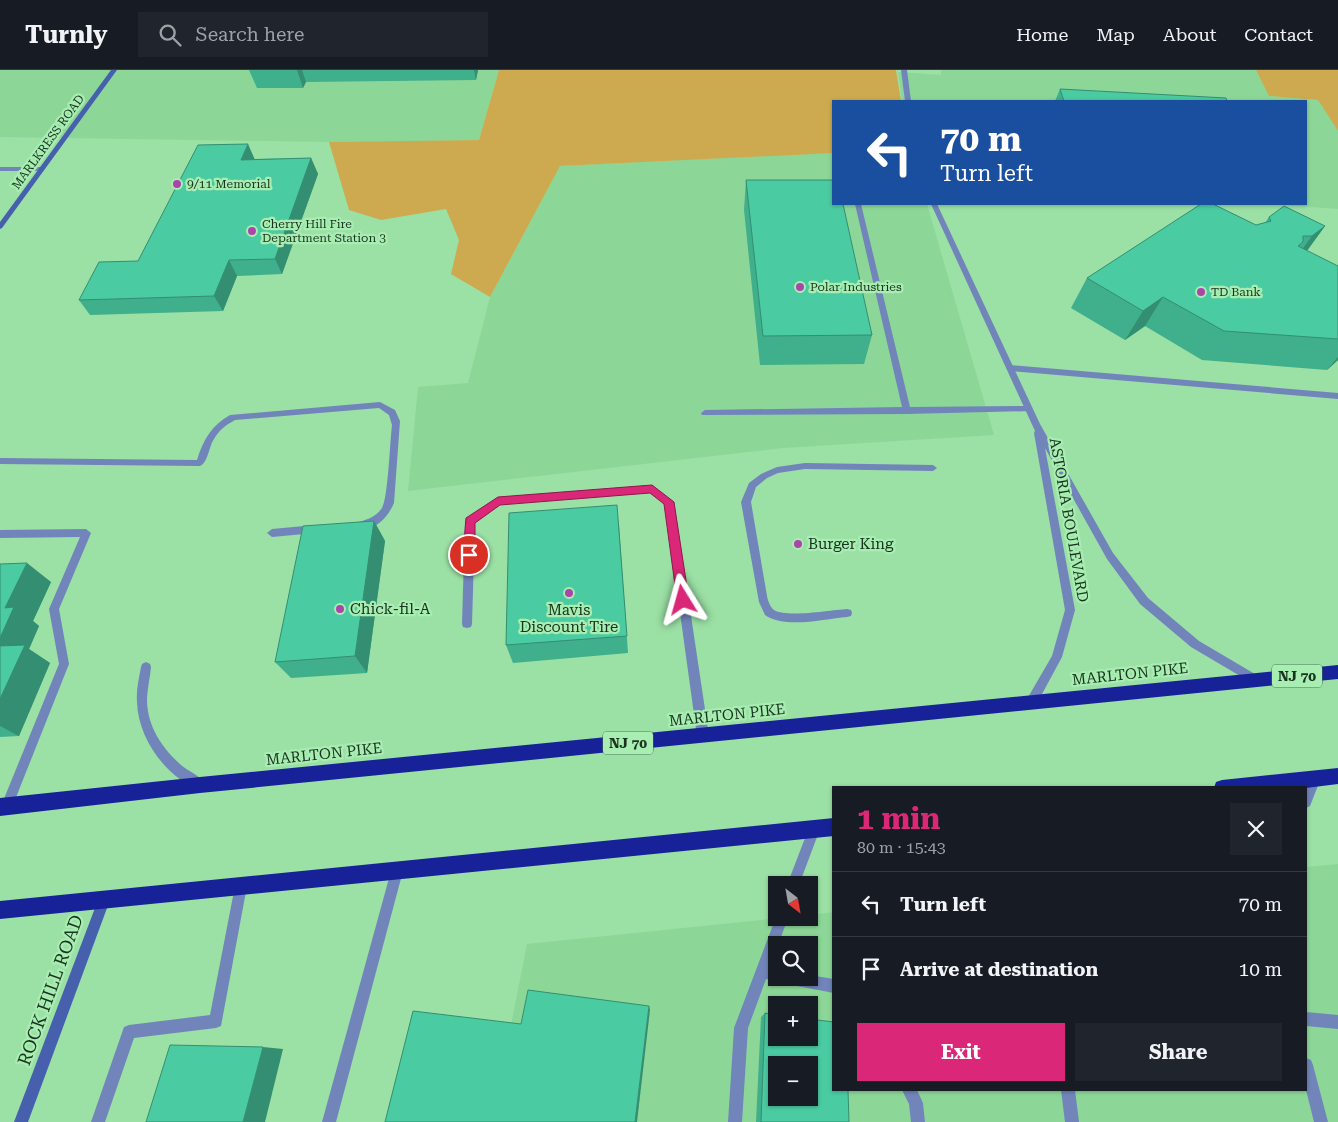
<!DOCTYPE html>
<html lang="en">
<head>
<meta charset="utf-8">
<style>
  :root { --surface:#171b24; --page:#20242c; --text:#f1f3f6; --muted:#9ea1a6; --line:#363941; --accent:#db2777 }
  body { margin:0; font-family:"Roboto Serif",serif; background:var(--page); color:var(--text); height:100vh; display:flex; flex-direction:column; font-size:19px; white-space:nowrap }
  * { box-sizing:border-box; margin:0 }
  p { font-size:16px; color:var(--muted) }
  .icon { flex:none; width:28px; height:28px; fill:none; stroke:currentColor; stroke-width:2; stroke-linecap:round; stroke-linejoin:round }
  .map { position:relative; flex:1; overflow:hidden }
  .details { position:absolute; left:832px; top:716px; width:475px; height:305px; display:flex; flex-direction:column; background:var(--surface); border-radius:0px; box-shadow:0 1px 4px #0004 }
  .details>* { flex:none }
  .guide { position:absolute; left:832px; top:30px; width:475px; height:105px; border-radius:0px; box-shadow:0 1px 4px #0004; background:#1a4fa0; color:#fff; overflow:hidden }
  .needle { width:32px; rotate:149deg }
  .fabs { position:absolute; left:768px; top:806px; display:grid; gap:10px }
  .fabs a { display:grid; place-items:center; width:50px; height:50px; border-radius:0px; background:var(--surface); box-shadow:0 1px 4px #0004; font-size:25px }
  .pin { position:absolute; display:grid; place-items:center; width:42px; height:42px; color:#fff; margin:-21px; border:2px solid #fff; border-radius:50%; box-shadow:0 1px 5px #0007 }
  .me { position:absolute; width:55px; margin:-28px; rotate:352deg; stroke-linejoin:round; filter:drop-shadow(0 0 4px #0008) }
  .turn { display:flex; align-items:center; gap:18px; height:105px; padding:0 25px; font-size:22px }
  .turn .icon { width:65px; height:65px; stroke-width:2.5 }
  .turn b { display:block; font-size:35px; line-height:42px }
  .round { display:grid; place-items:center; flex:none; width:52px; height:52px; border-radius:0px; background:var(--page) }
  .summary { display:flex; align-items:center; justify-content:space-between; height:85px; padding:0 25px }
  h1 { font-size:30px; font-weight:700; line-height:38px; color:var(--accent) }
  .primary-button { display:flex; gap:10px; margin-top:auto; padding:10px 25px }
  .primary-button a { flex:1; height:58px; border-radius:0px; background:var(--accent); color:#fff; font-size:20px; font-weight:700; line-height:58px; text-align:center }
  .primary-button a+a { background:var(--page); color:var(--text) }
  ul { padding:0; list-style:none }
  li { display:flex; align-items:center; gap:15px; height:65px; padding:0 25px; border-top:1px solid var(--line) }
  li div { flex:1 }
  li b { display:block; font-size:19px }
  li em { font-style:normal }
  header { display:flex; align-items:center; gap:30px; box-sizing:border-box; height:70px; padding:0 25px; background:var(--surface); border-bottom:1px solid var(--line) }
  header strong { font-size:24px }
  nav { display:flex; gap:28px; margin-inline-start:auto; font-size:18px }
  .search { width:350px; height:45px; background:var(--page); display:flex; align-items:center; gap:12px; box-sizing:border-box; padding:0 18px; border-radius:0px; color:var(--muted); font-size:19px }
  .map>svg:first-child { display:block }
  .built { fill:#8cd797; fill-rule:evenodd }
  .green { fill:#cdaa4f }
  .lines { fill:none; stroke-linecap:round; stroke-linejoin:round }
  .lane { fill:#7185ba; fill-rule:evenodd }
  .street { fill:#7185ba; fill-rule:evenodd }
  .secondary { fill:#4660ae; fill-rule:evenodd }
  .highway { fill:#172299; fill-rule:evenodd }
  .wall { fill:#40af8b }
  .shaded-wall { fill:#348e71 }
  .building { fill:#4bcba2; stroke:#348e71; fill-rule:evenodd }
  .route { fill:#db2777; stroke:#8e194d }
  .poi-dot { fill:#ab45a9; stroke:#a8edb2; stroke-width:2 }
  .labels { text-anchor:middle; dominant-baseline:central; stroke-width:4.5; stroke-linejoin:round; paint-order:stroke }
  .far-street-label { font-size:12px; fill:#19341e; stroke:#a8edb2 }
  .far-poi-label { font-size:12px; fill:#19341e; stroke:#a8edb2; text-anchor:start }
  .shield { fill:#a8edb2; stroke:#446c4a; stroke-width:1 }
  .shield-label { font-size:14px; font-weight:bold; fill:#19341e }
  .street-label { font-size:15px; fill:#19341e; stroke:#a8edb2 }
  .poi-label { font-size:15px; fill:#19341e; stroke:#a8edb2; text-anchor:start }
  .near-street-label { font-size:18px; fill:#19341e; stroke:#a8edb2 }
</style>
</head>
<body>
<header>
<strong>Turnly</strong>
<div class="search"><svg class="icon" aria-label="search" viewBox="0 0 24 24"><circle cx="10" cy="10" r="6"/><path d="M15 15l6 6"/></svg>Search here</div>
<nav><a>Home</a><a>Map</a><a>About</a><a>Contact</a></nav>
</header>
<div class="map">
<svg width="1338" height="1052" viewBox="0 0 1338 1052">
  <rect width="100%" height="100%" fill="#9be0a5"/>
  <g class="built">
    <path d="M0,0H499L479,70L329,72L0,67Z"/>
    <path d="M941,0H1256L1270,26L1318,30L1338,61V139L1271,134H1306V31H902L898,2L941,5Z"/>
    <path d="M817,83H834V134H927L994,365L783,378L408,421L418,317L468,313L490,227L560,96Z"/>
    <path d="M1338,794V1052H492L527,874L780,848H809V845L834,842V1020H1306V797ZM776,875H809V908H776ZM776,935H809V968H776ZM776,995H809V1028H776Z"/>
  </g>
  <g class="green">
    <path d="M499,0H896L901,31H834V83L560,96L490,227L451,204L459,170L446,139L381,150L349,140L329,72L479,70Z"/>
    <path d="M1256,0H1338V61L1318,30L1269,26Z"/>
  </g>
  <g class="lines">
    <g class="lane">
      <path d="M0,97H42L45,99L42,101H0Z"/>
      <path d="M855,134H861L910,337L1029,336L1033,339L1032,341L907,344L702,345L701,343L705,340L902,337Z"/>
      <path d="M1010,295L1338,323V329L1010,301L1006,298Z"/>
      <path d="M380,332L395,340L400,351L394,433C388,447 375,462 359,458L357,455L359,452C368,449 376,447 382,438C388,428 390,371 392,355L389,345L379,338L235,350C226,355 219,360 214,369C209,376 208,393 200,396L0,394V388L197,390C203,370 212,355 230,345Z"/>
      <path d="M805,393L933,395L937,398L933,401L805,399L778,403L767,408L756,417L751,432L767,526C768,531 770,537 774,540C787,548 831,540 847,539L851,540L852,543L851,546L847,547C824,549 785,559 765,545L759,532L741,432L749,413L761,404L777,397Z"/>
      <path d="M652,415L674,432L709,666L707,670L703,671L699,670L697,666L665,434L650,423L500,434L475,453L472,554L471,557L467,558L463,557L462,554L465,451L467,448L498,427Z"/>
      <path d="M315,455L320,459L315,463L272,467L267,463L272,459Z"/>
      <path d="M86,459L91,463L59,539L69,594L11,740L7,742L3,740L1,736L59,594L49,539L80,467L0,468V460Z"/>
      <path d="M146,592L150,594L151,597C150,608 147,620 147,632C148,657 162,678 181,695C188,701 201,706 205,714L203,718L199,720C165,706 138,668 137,632C136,620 139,608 141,597L142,594Z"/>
      <path d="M1315,702L1319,704L1321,708L1310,736L1306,738V718L1311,704Z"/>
      <path d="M814,753L818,755L820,759L799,815H787L810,755Z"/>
      <path d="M397,795L401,797L403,801L336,1052H322L391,801L393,797Z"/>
      <path d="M241,810L245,812L247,816L221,956L216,958L134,968L105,1052H91L124,957L129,955L210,945L235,816L237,812Z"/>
      <path d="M776,847L788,848L778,875H776V881L770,897L776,898V908H781L776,911L766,909L748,958L742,1052H728L734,958Z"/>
      <path d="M809,905L834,909V923L792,915L787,913L785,908H809Z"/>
      <path d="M1306,942L1338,945V959L1306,956Z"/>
      <path d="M1306,988L1311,990L1313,995L1328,1052H1314L1306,1020Z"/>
      <path d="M902,1020H917L923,1033L925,1052H911L909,1034Z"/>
      <path d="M1061,1020H1075L1079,1052H1065Z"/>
    </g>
    <g class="street">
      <path d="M901,0H907L911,31H905Z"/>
      <path d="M931,134H937L1040,354L1113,483L1148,528L1199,571L1260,607L1261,610L1260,613L1256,615L1252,613L1191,577L1140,534L1107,489L1045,378L1075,540L1062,587L1035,637L1031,638L1027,637L1026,633L1027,629L1052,586L1065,540L1034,363L1035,361Z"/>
    </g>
    <g class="secondary">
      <path d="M111,0H117L2,158L0,159V152Z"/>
      <path d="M104,824L108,826L110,830L28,1052H14L98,830L100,826Z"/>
    </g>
    <g class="highway">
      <path d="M1338,595V609L200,723L0,746V728L200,707Z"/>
      <path d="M1338,698V714L1306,718H1214L1216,712L1222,710Z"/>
      <path d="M834,748V766L0,849V831Z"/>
    </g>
  </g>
  <g class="wall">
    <path d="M249,0H478L476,10L306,12L303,18H257Z"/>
    <path d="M1060,19L1227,31H1055Z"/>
    <path d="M311,88L318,104L282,204L237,206L223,241L90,245L79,230L138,191L255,89Z"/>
    <path d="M746,110L872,265L864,294L760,295L744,140Z"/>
    <path d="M1269,147L1325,156L1307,181L1338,196V290L1327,300L1202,290L1145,256L1125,270L1071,238L1087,208L1265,153Z"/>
    <path d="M374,451L385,471L367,603L291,608L275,592Z"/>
    <path d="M619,455L628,583L513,593L506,575Z"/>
    <path d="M0,494L51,512L33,551L39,556L29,579L50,593L19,666L0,667Z"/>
    <path d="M765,943L849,1052H756L761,947Z"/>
  </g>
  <g class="shaded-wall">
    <path d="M297,0H302L306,12L303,18Z"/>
    <path d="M474,0H478L476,10Z"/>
    <path d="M248,74L255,90H241Z"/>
    <path d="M311,88L318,104L282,204L275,189Z"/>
    <path d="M1325,156L1303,186L1290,196L1312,166Z"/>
    <path d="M229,190L237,206L223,241L214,226Z"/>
    <path d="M1163,227L1145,256L1125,270L1143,241Z"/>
    <path d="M1338,287V290L1327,300Z"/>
    <path d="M374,451L385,471L367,603L355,586Z"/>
    <path d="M27,493L51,512L33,551L39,556L29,579L50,593L19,666L0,656V568L5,538Z"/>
    <path d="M649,936L650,940L637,1052H635Z"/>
    <path d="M263,977L283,979L265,1052H243Z"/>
  </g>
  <g class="building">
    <path d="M1060,19L1226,28L1227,31H1064Z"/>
    <path d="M248,74L241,90L311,88L275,189L229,190L214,226L79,230L99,192L138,191L198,75Z"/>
    <path d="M746,110H834V134H843L872,265L763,266Z"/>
    <path d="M1201,134H1213L1256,155L1271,151L1269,147L1284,136L1325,156L1312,166H1303V172L1298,176L1338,196V269L1224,261L1163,227L1143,241L1087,208Z"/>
    <path d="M617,435L627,566L506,575L509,443Z"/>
    <path d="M374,451L355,586L275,592L303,456Z"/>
    <path d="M27,493L5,538L14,537L0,568V494Z"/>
    <path d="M25,575L0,629V576Z"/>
    <path d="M528,920L649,936L635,1052H385L413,941L521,954Z"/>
    <path d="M765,943L776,945V968H809V949L834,952V1020H848L849,1052H761ZM776,995H809V1028H776Z"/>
    <path d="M170,975L263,977L243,1052H146Z"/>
  </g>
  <path class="route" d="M652,415L674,432L689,530L687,533L683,535L677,530L664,434L650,423L500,435L475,453V485L469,490L463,485L466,448L498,427Z"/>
  <g class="poi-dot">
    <circle cx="177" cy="114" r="5"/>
    <circle cx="252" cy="161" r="5"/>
    <circle cx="800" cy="217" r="5"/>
    <circle cx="1201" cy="222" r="5"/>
    <circle cx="798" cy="474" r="5"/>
    <circle cx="569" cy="523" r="5"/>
    <circle cx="340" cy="539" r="5"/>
  </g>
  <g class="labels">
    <g class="far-street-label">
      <text transform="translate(48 72) rotate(-54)">MARLKRESS ROAD</text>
    </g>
    <g class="far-poi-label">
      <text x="187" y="114">9/11 Memorial</text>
      <text x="262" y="154">Cherry Hill Fire<tspan x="262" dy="14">Department Station 3</tspan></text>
      <text x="810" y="217">Polar Industries</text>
      <text x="1211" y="222">TD Bank</text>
    </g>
    <g class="shield">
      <rect x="1272" y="594.5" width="50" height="23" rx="4"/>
      <rect x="603" y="661.5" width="50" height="23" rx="4"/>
    </g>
    <g class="shield-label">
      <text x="1297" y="606">NJ 70</text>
      <text x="628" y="673">NJ 70</text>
    </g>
    <g class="street-label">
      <text transform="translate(1069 450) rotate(80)">ASTORIA BOULEVARD</text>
      <text transform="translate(1130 604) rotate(-6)">MARLTON PIKE</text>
      <text transform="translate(727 645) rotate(-6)">MARLTON PIKE</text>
      <text transform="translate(324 684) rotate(-6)">MARLTON PIKE</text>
    </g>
    <g class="poi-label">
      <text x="808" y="474">Burger King</text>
      <text x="350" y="539">Chick-fil-A</text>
      <text x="569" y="540" text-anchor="middle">Mavis<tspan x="569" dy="17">Discount Tire</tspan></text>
    </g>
    <g class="near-street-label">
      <text transform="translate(50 920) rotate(-70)">ROCK HILL ROAD</text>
    </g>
  </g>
</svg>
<div class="fabs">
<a><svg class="needle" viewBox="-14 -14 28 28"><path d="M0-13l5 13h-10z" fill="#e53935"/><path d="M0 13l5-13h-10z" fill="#9ea1a6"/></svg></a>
<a><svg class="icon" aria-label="search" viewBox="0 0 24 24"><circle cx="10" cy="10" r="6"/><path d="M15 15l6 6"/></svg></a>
<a>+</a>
<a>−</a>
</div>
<div class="pin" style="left:469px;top:485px;background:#d93025"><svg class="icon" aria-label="arrive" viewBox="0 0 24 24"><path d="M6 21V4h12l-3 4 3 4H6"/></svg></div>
<svg class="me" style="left:683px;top:530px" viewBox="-20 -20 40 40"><path d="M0-17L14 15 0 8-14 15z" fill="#db2777" stroke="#fff" stroke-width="4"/></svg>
<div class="guide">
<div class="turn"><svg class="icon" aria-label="left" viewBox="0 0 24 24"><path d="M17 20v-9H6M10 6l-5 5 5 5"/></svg><div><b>70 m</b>Turn left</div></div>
</div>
<section class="details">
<div class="summary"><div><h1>1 min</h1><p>80 m · 15:43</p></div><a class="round"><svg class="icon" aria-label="close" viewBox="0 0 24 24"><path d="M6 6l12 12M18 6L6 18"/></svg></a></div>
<ul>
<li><svg class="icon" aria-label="left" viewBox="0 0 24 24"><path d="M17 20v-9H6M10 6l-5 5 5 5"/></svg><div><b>Turn left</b></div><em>70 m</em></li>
<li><svg class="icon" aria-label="arrive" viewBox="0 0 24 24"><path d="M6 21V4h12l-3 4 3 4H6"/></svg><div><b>Arrive at destination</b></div><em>10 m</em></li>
</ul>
<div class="primary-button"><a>Exit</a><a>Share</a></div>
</section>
</div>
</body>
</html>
